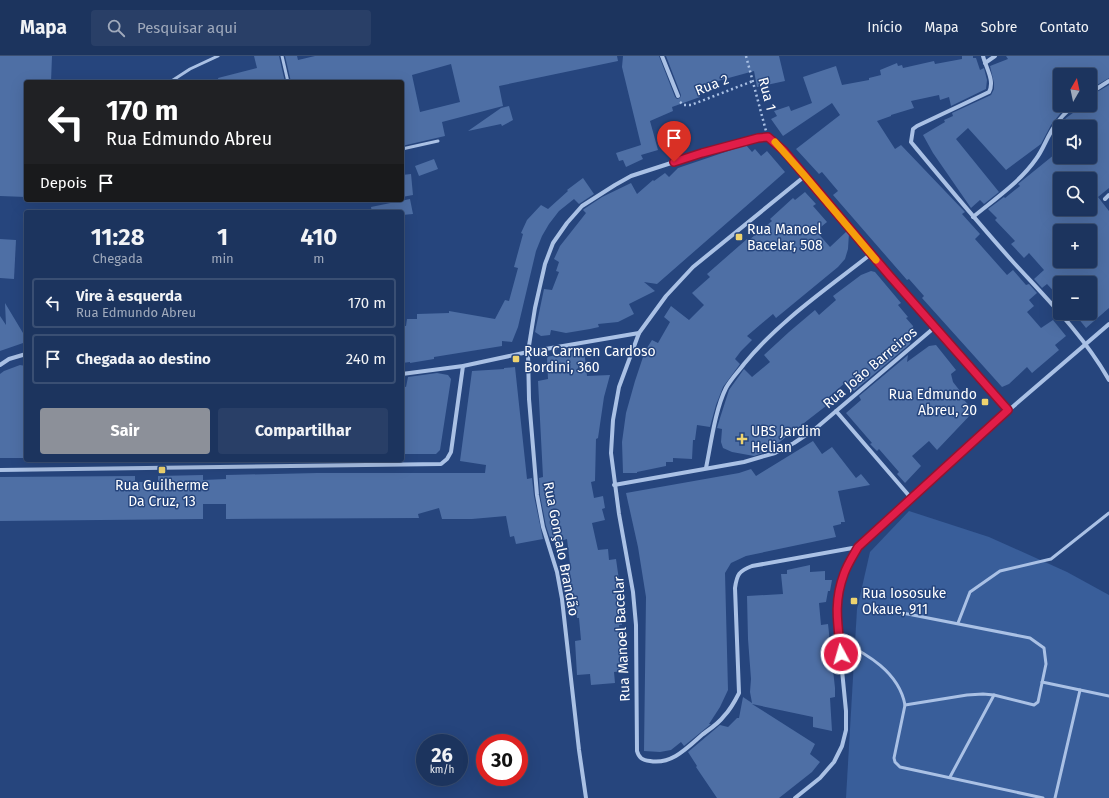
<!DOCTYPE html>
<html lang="pt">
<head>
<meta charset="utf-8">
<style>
  :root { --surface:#1c345e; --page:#293f67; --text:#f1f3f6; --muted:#a0aabc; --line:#3a4f73; --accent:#8c9099 }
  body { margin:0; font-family:"Fira Sans",sans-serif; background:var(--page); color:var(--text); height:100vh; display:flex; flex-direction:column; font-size:15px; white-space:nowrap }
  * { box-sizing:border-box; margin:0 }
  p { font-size:13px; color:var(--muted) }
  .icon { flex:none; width:22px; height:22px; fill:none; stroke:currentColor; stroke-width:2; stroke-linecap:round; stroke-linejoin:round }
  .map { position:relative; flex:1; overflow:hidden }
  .drawer { position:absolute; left:24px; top:154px; width:380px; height:252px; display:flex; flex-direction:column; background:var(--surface); border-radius:4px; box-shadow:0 4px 16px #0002,0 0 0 1px var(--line) }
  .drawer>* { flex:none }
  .guide { position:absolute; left:24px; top:24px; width:380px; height:122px; border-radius:4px; box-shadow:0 4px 16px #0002,0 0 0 1px var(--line); background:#202124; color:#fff; overflow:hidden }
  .needle { width:26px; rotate:9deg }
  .controls { position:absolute; left:1053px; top:12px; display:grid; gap:8px }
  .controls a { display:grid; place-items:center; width:44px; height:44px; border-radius:4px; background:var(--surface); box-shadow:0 4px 16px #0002,0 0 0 1px var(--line); font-size:20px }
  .speed { position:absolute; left:416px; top:678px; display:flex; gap:8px; font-size:20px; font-weight:700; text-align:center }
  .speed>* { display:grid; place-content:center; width:52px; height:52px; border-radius:50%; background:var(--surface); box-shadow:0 4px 16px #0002,0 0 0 1px var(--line); line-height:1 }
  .speed small { font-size:10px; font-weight:400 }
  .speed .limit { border:6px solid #d22; background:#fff; color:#111 }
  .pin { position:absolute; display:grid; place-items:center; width:34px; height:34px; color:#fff; margin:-41px -17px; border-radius:50% 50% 50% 0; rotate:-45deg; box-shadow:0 0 4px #0007 }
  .pin .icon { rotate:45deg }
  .me { position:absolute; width:44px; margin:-22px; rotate:354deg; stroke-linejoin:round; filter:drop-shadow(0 0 3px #0008) }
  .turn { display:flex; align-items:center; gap:14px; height:84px; padding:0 16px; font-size:18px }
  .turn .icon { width:52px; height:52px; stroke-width:2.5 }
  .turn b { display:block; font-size:28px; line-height:34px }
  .then { display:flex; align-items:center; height:38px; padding:0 16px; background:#0003; gap:8px; font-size:15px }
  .eta { display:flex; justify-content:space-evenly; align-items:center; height:68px; text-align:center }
  .eta b { font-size:24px; font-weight:700; line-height:28px }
  .action { display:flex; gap:8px; margin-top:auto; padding:8px 16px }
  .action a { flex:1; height:46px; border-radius:4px; background:var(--accent); color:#fff; font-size:16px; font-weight:700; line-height:46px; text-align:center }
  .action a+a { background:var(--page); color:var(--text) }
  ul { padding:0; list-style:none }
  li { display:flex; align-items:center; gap:12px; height:50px; margin:0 8px 6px; padding:0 8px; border:2px solid var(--line); border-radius:4px }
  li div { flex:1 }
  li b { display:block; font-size:15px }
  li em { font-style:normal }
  header { display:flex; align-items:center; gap:24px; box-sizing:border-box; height:56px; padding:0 20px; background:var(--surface); border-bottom:1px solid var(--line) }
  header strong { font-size:19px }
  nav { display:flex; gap:22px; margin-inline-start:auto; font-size:14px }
  .search { width:280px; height:36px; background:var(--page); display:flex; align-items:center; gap:10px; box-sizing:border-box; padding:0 14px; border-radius:4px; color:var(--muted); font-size:15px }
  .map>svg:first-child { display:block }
  .green { fill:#395e9a }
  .building { fill:#4e6fa5; fill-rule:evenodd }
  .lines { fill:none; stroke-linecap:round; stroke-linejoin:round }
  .path { stroke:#aac1e5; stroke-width:2.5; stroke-dasharray:2 3; stroke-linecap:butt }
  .lane { stroke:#aac1e5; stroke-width:3 }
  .street { stroke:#aac1e5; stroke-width:4 }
  .route-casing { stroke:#92132f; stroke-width:10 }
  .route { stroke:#e11d48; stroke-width:7 }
  .slow { stroke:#f59e0b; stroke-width:7 }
  .poi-dot { fill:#eed36f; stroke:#26457d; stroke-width:1.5 }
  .labels { text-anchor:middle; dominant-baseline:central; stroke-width:3; stroke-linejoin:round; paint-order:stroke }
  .street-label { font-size:14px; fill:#fff; stroke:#26457d }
  .poi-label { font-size:14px; fill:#fff; stroke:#26457d; text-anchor:start }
</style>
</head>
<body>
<header>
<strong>Mapa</strong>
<div class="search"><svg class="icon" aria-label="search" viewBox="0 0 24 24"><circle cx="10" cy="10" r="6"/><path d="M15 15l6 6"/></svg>Pesquisar aqui</div>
<nav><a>Início</a><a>Mapa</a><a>Sobre</a><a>Contato</a></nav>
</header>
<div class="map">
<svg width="1109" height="742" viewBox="0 0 1109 742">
  <rect width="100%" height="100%" fill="#26457d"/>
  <path class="green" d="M909,455L989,481L1067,516L1109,539V742H846L857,553L870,496Z"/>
  <g class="building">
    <path d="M0,0H52L51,26H26V141L0,140Z"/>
    <path d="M254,0H279L285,26H219L218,22L257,12Z"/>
    <path d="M285,0H297L298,4L315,0H617L618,5L499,30L503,50L442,66L445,80L402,90V26H291ZM451,8L460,46L420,56L412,19Z"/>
    <path d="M623,0H659L675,41L677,43L680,42L681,39L666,0H779L785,25L757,31L754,15L696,31L700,41L672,51L673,55L650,65L658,94L641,99L643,103L626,111L623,104L619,105L616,97L641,89L622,11Z"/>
    <path d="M962,0H973V2H976L980,14L984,12L987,24L986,33L951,50L949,41L940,44L939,39L911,45L914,52L891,59V60L877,65L895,93L901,89L965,156L962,158L980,178L975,183L1007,219L1013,214L1026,229L1029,228L1037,237L1029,244L1034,250L1027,256L1041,272L1053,264L1066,280L1055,289L1059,294L1032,317L1027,311L1009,328L1002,331L922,242L924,240L909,223L907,224L833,139L838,135L822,116L819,118L796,93L840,59L832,47L783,80L771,63L777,60L774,55L789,50L791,55L812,47L803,21L836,10L842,29L869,24V22L881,19L880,14L897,7L898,10L902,9L903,12L934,5L935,8L962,3Z"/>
    <path d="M1006,0H1109V22L1090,33V19H1060V49H1061L1063,54L1051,69L1041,88L1006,114L968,72L956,83L999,136L984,148L980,144L971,152L933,97L923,79L945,66L944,64L953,60L952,57L991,39L994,33V27L990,10L1008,3Z"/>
    <path d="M1109,29V132L1098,141L1109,155V252L1086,272L1074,257H1090V227H1060V242L1047,228L1042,232L1034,223L1044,214L1029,197L1024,202L1011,188L1015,185L995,164L997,162L988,153L1004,141L1005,142L1020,130L1018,128L1060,94V101H1090V71H1060V74L1053,79L1066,62L1084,49H1090V40ZM1060,123H1090V153H1060ZM1060,175H1090V205H1060Z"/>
    <path d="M509,50L513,64L502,70L501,68L468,75L501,52Z"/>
    <path d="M746,89L752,96L755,93L761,100L767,95L785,116L657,228L644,226L655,235L629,248L634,258L618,266L598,268L599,271L590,273L566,277L551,274L550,279L541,280L535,276L544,233L552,234L559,216L556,215L559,206L554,203L560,190L586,157L583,154L584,153L602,141L631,127L637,138L653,124L654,125L665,117L669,121L678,112Z"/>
    <path d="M434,103L438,113L419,120L415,110Z"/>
    <path d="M411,118L413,139L402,141V119Z"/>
    <path d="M583,122L594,138L579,148L574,143L559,155L549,168L542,180L536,195L518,271L512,286L502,285V290L434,301V303L410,307V306L402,307V270H406L407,263H417V258L449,257V255L495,263L505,244L509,245L518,212L514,211L523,178L521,177L527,164L541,149L548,153L568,135L567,134Z"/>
    <path d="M805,136L816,148L813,150L827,166L816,175L830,191L847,175L849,177L848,193L845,203L838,211L776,262L773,258L747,280L752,284L741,295L735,303L740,308L723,331L716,349L710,371L697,369L695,384H693L692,403L673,402V406H666V410L637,416V417H623L622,386L626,357L635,325L645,295L652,284L658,287L670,266L664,261L671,250L689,264L704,249L692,237L710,221L707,218L747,183L749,184L772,165L770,163L793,142L795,144Z"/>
    <path d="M410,143L413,158L402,159V156H372L371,151Z"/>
    <path d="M0,183L16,184L14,223L0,222Z"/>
    <path d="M871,215L875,216L901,247L898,249L908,261L906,262L913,270L910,288L854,335L846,326L831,339L835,343L768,395L754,400L732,396L723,392L721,386L722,373L717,372L720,362L729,334L744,313L752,321L770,306L764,299L789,276L815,254L819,259L836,244L833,240L861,219Z"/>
    <path d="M5,247L26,282V286L0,295V260L6,269Z"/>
    <path d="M936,289L956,314L951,318L953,326L960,335L959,336L964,344L974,355L937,394L929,385L912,400L921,410L905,427L897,418L899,416L879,393L877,395L870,388L872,387L846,357L861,344L859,340L908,299L907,306L929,290Z"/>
    <path d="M584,293L587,320L610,319L604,341L598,382L596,383L595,425L591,426L594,442L603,440L605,452L602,453L605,464L592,467L598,494L608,493L609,504L616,503L619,524H616L622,569H619L621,592L624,591L626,603H624V615L614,616L615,627L591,629L590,618L577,619L575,585L581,584L579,562H577L575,541H572L571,528H569L565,509L570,508L567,483L557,486L556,480L550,482L546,470L540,439L539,422L543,421L538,325L548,323L547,301Z"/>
    <path d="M20,309L26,310V402H0V318L4,315Z"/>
    <path d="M515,311L527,423L532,422L534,440L543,483L516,488L514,480L510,481L506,460L472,463H442L439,452L418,458L419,462L226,463V448H203V463L0,465V421L135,420V426H158V420L203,419V424L226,423V419L317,417H485L486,409L460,405L472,315L504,313V312Z"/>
    <path d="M437,317L448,319L451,323L440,394L436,398H402V330L406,331L408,321Z"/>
    <path d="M813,385L822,398L832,391L856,422L861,418L870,429L838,435L845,466H841V468L833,470L836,481L746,500L731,507L725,517L728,634L720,651L709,668H711L684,690L681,686L671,694L660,696L644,695L646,541L638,491L626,437L739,417L751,413L756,420Z"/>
    <path d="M810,509V516L825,515V524H832L830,535H828L826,546L819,547L821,569L828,568L835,632V641L830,642L832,675L813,671V661L752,648L815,688L810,698L820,706L812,716L779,742H717L696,711L697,710L688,696L720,669L728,671L737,662H739L743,641L752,647L750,636L751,623L748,583L747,540L783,538L781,518H787V514Z"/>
  </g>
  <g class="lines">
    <g class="path">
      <path d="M746,0L766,75"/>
      <path d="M680,46L684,49H691L753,25"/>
    </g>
    <g class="lane">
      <path d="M282,0L288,26"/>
      <path d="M170,26L190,13L218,0"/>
      <path d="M402,93L438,85"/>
      <path d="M877,552L1030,582L1044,592L1046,608L1038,646L1034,649L994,639L983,638L967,639L905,649"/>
      <path d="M958,567L970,536L1000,515L1051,503L1109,457"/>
      <path d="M839,584C867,598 899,616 905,649L894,702L895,706L900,711L1043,742"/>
      <path d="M1042,626L1109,640"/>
      <path d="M950,721L994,639"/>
      <path d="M1055,742L1080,634"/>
    </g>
    <g class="street">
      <path d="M662,0L678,40"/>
      <path d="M983,0C986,12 995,25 989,36L917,70L913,73L911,86C945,127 978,167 1014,207C1048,244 1084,280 1109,324"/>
      <path d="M985,7L995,0"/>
      <path d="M1090,37L1109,25"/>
      <path d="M805,120L693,211L666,240L639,277L619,331L613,364L611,397L619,458L633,536L636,569L637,695C639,702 642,704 650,705C672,709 688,691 703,678C710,673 719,667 724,660C731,653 735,645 739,637L735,532C737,518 739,515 752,510L858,491"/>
      <path d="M1105,143L1109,139"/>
      <path d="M973,161C995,143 1020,126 1036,103C1043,94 1047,81 1054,71C1059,63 1067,55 1075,49"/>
      <path d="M0,309L9,303L26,298"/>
      <path d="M402,318L463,310L528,296L639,277"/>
      <path d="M836,355L911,442"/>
      <path d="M706,412C711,388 715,354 726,332C731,323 738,316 744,308C779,265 828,232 871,198"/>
      <path d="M0,414L441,408L447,403L451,396L463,310"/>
      <path d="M614,429L744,406L775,397L794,387L815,373L935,271"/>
      <path d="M586,742L579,694L562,543L557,516L543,471L537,439L529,343L528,296L535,252L545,208L553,187L567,167L582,150L615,129L631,120L702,97L758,82L768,81L784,95L889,219L1009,354"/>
      <path d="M795,742L820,722L834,706L842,690L846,674V655L836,553C840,526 846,514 858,491L1009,354L1109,268"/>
    </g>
  </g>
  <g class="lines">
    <defs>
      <path id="route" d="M674,106L702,97L758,82L768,81L784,95L889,219L1008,354L858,491C853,500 847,509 844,518C833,547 838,569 841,598"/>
    </defs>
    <use href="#route" class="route-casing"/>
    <use href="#route" class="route"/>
    <path class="slow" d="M775,86L805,120L876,204"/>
  </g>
  <g class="poi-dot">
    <rect x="735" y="177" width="8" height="8" rx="2"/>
    <rect x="512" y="299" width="8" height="8" rx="2"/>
    <rect x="981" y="342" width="8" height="8" rx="2"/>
    <path d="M740 377h4v4h4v4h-4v4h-4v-4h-4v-4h4z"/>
    <rect x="158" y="410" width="8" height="8" rx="2"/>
    <rect x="850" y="541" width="8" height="8" rx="2"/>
  </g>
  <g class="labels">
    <g class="street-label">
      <text transform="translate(712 29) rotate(-22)">Rua 2</text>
      <text transform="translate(767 38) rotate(75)">Rua 1</text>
      <text transform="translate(870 312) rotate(-40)">Rua João Barreiros</text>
      <text transform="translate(561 493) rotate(79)">Rua Gonçalo Brandão</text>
      <text transform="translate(622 583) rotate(-93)">Rua Manoel Bacelar</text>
    </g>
    <g class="poi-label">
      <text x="747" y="173">Rua Manoel<tspan x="747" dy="16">Bacelar, 508</tspan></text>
      <text x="524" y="295">Rua Carmen Cardoso<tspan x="524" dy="16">Bordini, 360</tspan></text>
      <text x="977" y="338" text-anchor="end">Rua Edmundo<tspan x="977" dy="16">Abreu, 20</tspan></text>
      <text x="751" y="375">UBS Jardim<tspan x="751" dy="16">Helian</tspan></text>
      <text x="162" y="429" text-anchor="middle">Rua Guilherme<tspan x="162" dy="16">Da Cruz, 13</tspan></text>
      <text x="862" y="537">Rua Iososuke<tspan x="862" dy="16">Okaue, 911</tspan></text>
    </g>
  </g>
</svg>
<div class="controls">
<a><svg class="needle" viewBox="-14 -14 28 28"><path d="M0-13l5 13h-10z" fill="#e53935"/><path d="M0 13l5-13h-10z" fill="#a0aabc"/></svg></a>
<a><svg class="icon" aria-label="sound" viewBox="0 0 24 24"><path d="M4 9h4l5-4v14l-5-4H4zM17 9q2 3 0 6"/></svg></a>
<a><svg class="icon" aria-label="search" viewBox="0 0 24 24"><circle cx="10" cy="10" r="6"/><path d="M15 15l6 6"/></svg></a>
<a>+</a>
<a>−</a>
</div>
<div class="speed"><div>26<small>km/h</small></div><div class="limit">30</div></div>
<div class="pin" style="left:674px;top:106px;background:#d93025"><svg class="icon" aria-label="arrive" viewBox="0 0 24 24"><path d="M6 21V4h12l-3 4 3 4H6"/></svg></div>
<svg class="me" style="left:841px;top:598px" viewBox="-20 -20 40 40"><circle r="17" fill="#e11d48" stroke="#fff" stroke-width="3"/><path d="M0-11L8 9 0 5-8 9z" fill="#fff"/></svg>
<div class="guide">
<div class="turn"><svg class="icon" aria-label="left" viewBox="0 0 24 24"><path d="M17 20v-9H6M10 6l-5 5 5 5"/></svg><div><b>170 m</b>Rua Edmundo Abreu</div></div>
<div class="then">Depois<svg class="icon" aria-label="arrive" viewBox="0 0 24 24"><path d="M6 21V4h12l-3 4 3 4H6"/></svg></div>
</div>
<section class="drawer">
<div class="eta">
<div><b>11:28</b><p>Chegada</p></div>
<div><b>1</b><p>min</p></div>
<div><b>410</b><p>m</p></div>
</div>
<ul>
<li><svg class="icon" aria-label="left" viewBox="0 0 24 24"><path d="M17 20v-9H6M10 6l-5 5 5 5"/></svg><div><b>Vire à esquerda</b><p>Rua Edmundo Abreu</p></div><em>170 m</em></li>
<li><svg class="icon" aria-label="arrive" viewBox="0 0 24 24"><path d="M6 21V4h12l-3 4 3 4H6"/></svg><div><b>Chegada ao destino</b></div><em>240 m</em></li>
</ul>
<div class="action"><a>Sair</a><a>Compartilhar</a></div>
</section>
</div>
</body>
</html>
